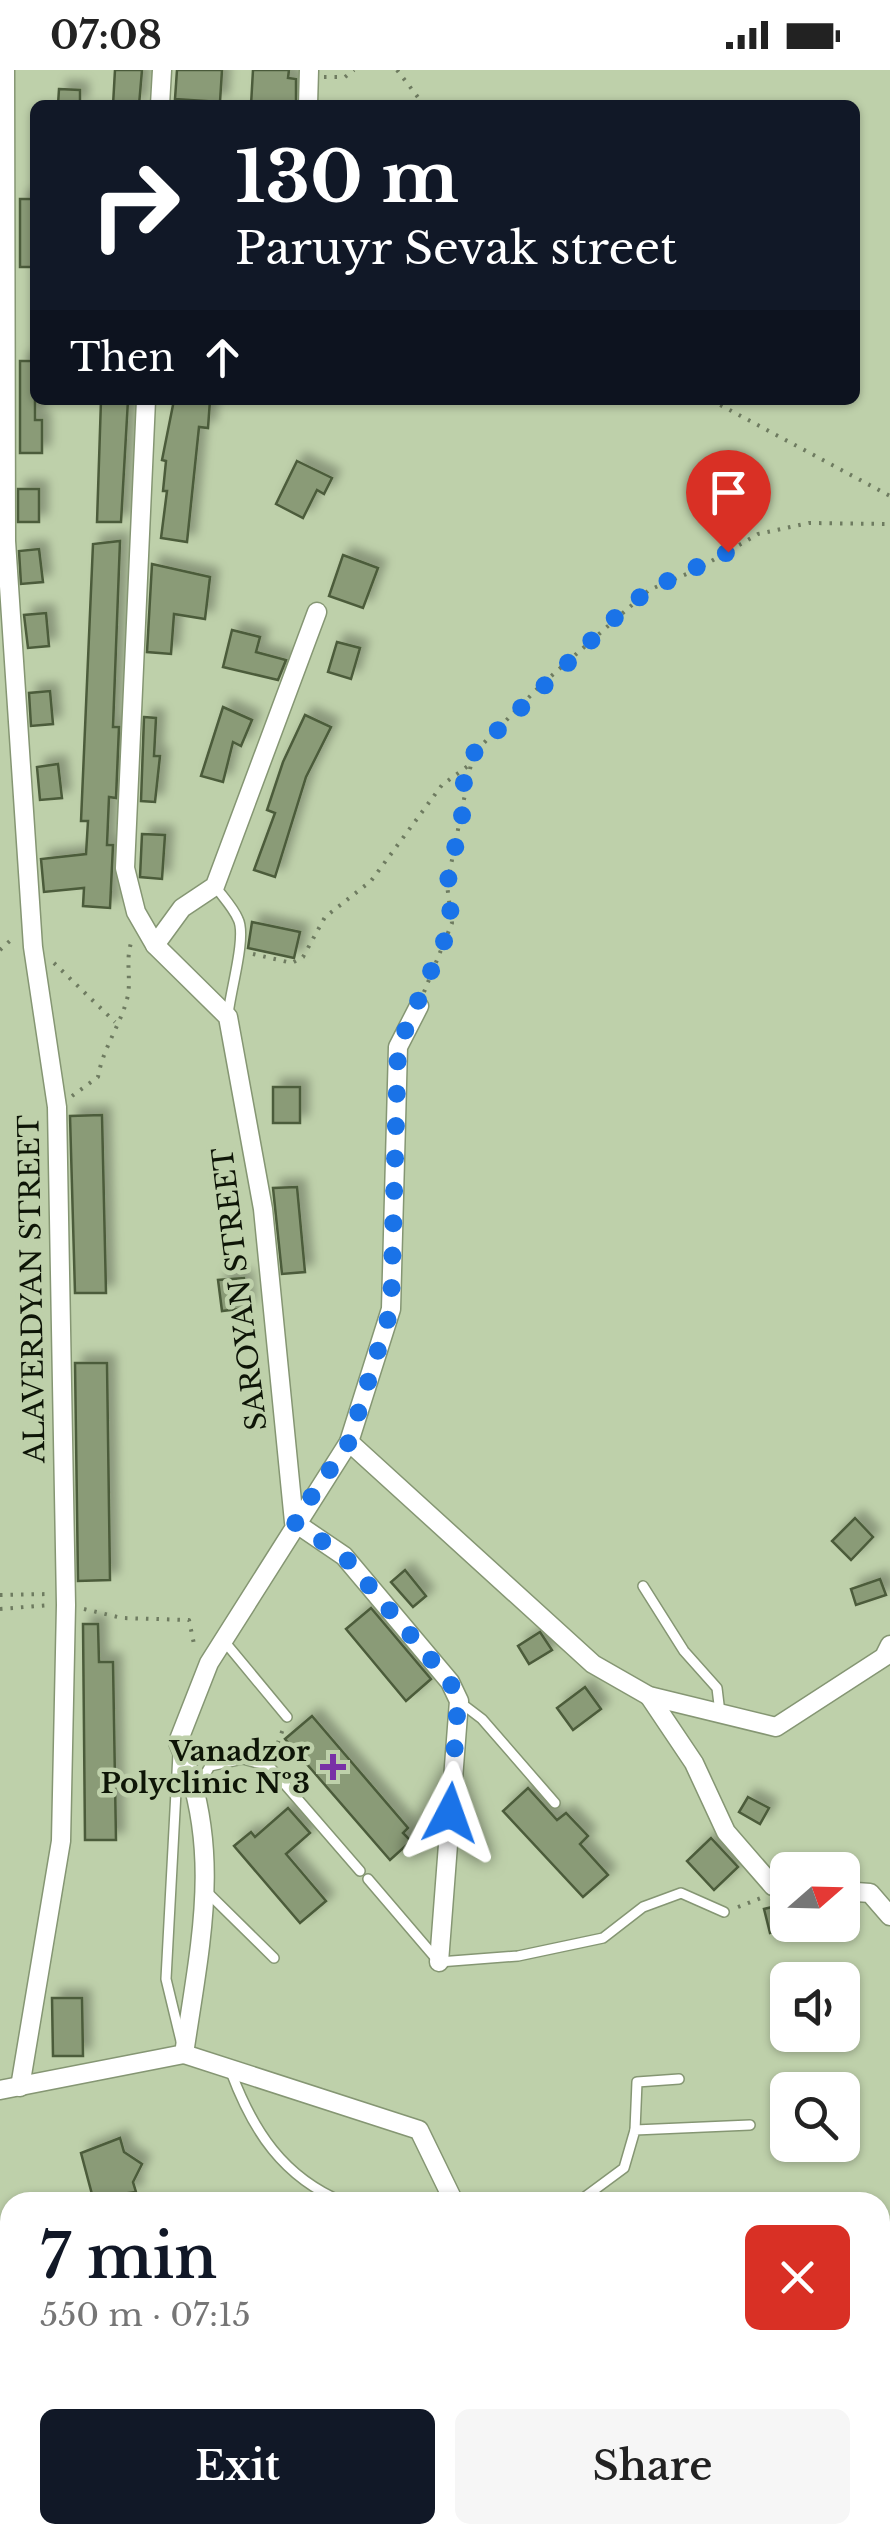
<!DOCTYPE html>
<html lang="en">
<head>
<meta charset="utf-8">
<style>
  :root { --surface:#fff; --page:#f6f6f6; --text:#222; --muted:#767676; --accent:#111827 }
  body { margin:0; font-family:"Libre Baskerville",serif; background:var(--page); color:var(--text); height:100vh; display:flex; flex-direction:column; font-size:38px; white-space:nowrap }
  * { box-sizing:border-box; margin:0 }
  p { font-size:32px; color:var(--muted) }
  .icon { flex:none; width:55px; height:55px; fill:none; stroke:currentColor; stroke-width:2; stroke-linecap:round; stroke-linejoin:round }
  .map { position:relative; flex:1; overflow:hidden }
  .sheet { position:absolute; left:0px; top:2122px; width:890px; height:352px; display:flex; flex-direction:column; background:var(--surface); border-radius:30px 30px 0 0; box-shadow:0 2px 8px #0004 }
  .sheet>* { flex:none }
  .hud { position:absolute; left:30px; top:30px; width:830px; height:305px; border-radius:15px; box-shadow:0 2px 8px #0004; background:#111827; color:#fff; overflow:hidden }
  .needle { width:65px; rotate:70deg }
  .controls { position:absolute; left:770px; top:1782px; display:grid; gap:20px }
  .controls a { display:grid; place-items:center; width:90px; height:90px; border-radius:15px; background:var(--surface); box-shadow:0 2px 8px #0004; font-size:50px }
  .pin { position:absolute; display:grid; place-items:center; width:85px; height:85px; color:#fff; margin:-102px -42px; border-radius:50% 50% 50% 0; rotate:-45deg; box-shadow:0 0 10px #0007 }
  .pin .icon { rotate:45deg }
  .me { position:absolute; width:110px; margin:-55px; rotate:4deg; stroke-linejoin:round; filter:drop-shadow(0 0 8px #0008) }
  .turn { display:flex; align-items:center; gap:35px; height:210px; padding:0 40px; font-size:45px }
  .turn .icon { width:130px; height:130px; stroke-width:2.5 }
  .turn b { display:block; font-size:70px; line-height:85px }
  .then { display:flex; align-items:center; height:95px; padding:0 40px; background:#0003; gap:20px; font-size:38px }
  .round { display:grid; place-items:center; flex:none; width:105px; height:105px; border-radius:15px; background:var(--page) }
  .head { display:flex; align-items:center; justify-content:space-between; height:170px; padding:0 40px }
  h1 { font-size:60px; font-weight:600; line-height:75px; color:var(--accent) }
  .primary-button { display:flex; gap:20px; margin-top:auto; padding:20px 40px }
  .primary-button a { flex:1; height:115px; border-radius:15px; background:var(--accent); color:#fff; font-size:40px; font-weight:600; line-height:115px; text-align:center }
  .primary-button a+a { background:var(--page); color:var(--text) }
  .status { display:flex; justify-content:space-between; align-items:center; height:70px; padding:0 50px; background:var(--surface); direction:ltr }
  .status svg { height:28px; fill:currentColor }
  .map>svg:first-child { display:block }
  .building { fill:#8a9b77; stroke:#4c5b3a; stroke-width:2.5; filter:url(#shadow) }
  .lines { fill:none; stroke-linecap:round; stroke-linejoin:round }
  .lane-casing { stroke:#859673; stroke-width:12 }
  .street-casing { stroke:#859673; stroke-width:21 }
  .path { stroke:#6e7b60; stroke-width:4; stroke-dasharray:2.5 8; stroke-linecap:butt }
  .lane { stroke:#fff; stroke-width:9 }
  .street { stroke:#fff; stroke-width:18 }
  .route { stroke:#1a73e8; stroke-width:18; stroke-dasharray:0 32.4 }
  .poi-dot { fill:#7932a6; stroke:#bed0aa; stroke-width:4 }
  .labels { text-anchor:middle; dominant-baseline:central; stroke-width:9; stroke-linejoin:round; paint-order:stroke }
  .street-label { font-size:28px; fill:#0e1507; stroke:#bed0aa }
  .poi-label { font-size:28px; font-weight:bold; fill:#0e1507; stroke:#bed0aa; text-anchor:end }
</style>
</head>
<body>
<div class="status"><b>07:08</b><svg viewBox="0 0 49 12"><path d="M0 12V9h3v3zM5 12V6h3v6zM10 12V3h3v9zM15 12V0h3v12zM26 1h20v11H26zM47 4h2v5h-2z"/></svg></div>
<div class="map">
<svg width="890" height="2473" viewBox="0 0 890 2473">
  <defs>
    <filter id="shadow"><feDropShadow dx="8" dy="-8" stdDeviation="5" flood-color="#0004"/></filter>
  </defs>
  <rect width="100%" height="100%" fill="#bed0aa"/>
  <g class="building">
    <path d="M115,0H142L139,35H113Z"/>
    <path d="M177,0H222L220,32L175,29Z"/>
    <path d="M253,0H289L288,8L296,9V35H251Z"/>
    <path d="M59,19L80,20V35H58Z"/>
    <rect x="20" y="129" width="15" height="68"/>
    <path d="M20,291H35V350H42V383H20Z"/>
    <path d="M101,330H128L121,452H97Z"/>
    <path d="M174,330H210L208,358L199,357L187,472L161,468L167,421H163L166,391L162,390Z"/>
    <path d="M297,391L332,408L324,424L317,420L303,448L276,434Z"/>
    <rect x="18" y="419" width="21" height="33"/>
    <path d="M120,471L113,657H119L116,728L109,727L107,775H113L110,838L83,836L84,818L44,822L41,789L86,784L88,751H81L93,474Z"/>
    <path d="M39,479L43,512L21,514L19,481Z"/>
    <path d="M343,485L378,498L363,538L329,526Z"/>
    <path d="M152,494L210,507L205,549L174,544L171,584L147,582Z"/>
    <path d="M46,543L49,576L28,578L24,545Z"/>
    <path d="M232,560L260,567L256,582L286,590L278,610L223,597Z"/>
    <path d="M337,572L360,578L351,609L328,602Z"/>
    <path d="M50,621L53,654L31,656L29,623Z"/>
    <path d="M223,637L252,650L241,676L233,672L223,712L201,706Z"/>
    <path d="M305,645L331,657L306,707L275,807L254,800L275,743L267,740L283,692Z"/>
    <path d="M144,647L156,648L154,686H160L155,732L141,731Z"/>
    <path d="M58,694L62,728L40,730L37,697Z"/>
    <path d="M142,764L165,765L162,809L140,807Z"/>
    <path d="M252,852L300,862L294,888L248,878Z"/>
    <rect x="273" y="1017" width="27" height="36"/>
    <path d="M102,1045L106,1223H75L70,1046Z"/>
    <path d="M297,1117L305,1202L282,1204L273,1118Z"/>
    <path d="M244,1208L247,1238L222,1241L218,1210Z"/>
    <path d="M75,1293H107L110,1510L78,1511Z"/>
    <path d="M855,1448L873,1467L851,1490L832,1471Z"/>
    <path d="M405,1500L426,1526L413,1537L391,1512Z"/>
    <path d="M880,1509L886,1525L856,1535L851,1519Z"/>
    <path d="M371,1538L431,1609L406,1631L346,1559Z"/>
    <path d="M83,1554H98L99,1592H113L116,1770H85Z"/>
    <path d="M540,1562L552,1580L529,1594L518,1576Z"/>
    <path d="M585,1617L601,1639L573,1660L557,1638Z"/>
    <path d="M312,1646L408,1758L403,1763L411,1771L390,1790L285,1669Z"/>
    <path d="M528,1718L557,1750L566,1743L588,1766L580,1774L608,1805L583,1827L503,1741Z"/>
    <path d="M748,1727L769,1738L760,1754L739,1742Z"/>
    <path d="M288,1738L310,1763L286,1784L326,1831L300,1853L234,1776L251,1762L255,1767Z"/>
    <path d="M711,1768L738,1797L714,1820L687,1791Z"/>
    <path d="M788,1833V1858L770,1863L764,1839Z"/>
    <path d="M52,1928H82L83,1986H53Z"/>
    <path d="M120,2068L124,2082L142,2094L133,2112L136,2122L93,2128L81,2083Z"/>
  </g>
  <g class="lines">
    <defs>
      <g id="lane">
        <path d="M215,816C222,826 233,837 238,849C247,866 230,922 228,945"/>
        <path d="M643,1516L684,1581L717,1618L720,1643"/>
        <path d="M224,1571L287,1647"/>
        <path d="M461,1633L482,1649L555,1733"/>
        <path d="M178,1684L166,1909L181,1971"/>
        <path d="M198,1717L210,1696L243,1689L269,1696L360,1801"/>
        <path d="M368,1809L439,1892L518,1886L603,1868L643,1837L681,1823L724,1842"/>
        <path d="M208,1823L274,1888"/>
        <path d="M231,2002C253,2061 283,2107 343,2132"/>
        <path d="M635,2060L637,2012L679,2009"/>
        <path d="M578,2132L624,2098L635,2060L750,2055"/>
        <path d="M0,2212L10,2237"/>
        <path d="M127,2473L128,2465"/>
      </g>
      <g id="street">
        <path d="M5,0L6,471L33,877L57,1037L66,1535L61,1771L20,2017"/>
        <path d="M160,35L162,0"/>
        <path d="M308,35L309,0"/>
        <path d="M146,330L125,798L136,842L155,875L228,947L263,1139L294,1452L344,1486L450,1612L459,1631L439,1892"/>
        <path d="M155,875L182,838L215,816L317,542"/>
        <path d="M349,1372L593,1594L649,1626L776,1657L884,1587L890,1575"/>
        <path d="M649,1626L694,1693L726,1762L773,1816L788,1817"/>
        <path d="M842,1821L870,1823L890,1846"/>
        <path d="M184,1984L419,2060L454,2132"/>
        <path d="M0,2020L184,1984C200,1874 224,1777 178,1672L209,1593L349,1372L391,1239L398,977L419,936"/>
        <path d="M97,2465L100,2473"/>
        <path d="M693,2465L708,2473"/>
        <path d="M859,2465L867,2473"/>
        <path d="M214,2473L242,2465"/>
        <path d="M404,2473L414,2465"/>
      </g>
    </defs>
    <use href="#lane" class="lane-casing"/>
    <use href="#street" class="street-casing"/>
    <g class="path">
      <path d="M397,0L424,35"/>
      <path d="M324,7H345L354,0"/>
      <path d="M711,330L890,426"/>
      <path d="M0,880L13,868"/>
      <path d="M253,884L292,893L303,887L325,847L371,811L442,715L468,696"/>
      <path d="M54,893L115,952"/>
      <path d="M424,922L452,853L447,815L473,684L541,615L649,520L696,500L758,464L809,453L890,454"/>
      <path d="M72,1026L98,1007C103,977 122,953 128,925C131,906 125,889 132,870"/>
      <path d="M0,1525L49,1524"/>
      <path d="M0,1539L50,1535"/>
      <path d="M84,1539L122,1548L189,1550L195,1579"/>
      <path d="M274,1683L283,1659"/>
      <path d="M738,1837L761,1828"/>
    </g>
    <use href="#lane" class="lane"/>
    <use href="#street" class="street"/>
  </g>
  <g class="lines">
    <path class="route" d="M450,1743L458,1631L450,1612L344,1486L294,1452L349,1372L391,1239L398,977L452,853L447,815L462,746L464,711L473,684L621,542L649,520L728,482"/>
  </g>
  <path class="poi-dot" d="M328 1682h10v10h10v10h-10v10h-10v-10h-10v-10h10z"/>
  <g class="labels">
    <g class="street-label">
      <text transform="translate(32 1219) rotate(-91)">ALAVERDYAN STREET</text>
      <text transform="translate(240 1219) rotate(-97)">SAROYAN STREET</text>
    </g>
    <g class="poi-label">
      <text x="310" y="1681">Vanadzor<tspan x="310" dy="32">Polyclinic №3</tspan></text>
    </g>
  </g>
</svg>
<div class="controls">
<a><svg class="needle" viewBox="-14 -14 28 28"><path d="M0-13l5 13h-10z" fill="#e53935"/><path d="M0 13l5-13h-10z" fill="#767676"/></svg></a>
<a><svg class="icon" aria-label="sound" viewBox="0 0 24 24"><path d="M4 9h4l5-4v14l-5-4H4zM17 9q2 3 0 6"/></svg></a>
<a><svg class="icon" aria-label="search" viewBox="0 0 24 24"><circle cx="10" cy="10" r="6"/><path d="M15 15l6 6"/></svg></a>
</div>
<div class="pin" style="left:728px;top:482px;background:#d93025"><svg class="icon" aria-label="arrive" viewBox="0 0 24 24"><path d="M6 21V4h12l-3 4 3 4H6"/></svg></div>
<svg class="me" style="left:450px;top:1743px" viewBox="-20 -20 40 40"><path d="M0-17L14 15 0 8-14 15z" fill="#1a73e8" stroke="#fff" stroke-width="4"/></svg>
<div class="hud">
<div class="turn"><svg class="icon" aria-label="right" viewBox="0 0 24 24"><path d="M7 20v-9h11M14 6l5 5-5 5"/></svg><div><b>130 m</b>Paruyr Sevak street</div></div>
<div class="then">Then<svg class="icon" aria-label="ahead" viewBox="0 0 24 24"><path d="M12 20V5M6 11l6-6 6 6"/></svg></div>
</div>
<section class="sheet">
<div class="head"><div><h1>7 min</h1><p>550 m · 07:15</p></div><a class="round" style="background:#d93025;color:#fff"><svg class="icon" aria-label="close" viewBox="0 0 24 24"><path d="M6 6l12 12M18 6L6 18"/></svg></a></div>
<div class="primary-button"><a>Exit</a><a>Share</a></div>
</section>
</div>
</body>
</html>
